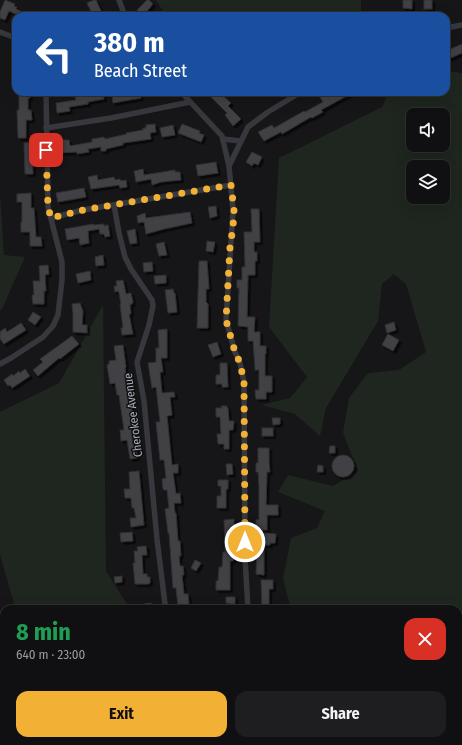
<!DOCTYPE html>
<html lang="en">
<head>
<meta charset="utf-8">
<style>
  :root { --surface:#101012; --page:#1e1e20; --text:#f1f3f6; --muted:#9c9d9f; --line:#303032; --accent:#f2b134 }
  body { margin:0; font-family:"Fira Sans Condensed",sans-serif; background:var(--page); color:var(--text); height:100vh; display:flex; flex-direction:column; font-size:15px; white-space:nowrap }
  * { box-sizing:border-box; margin:0 }
  p { font-size:13px; color:var(--muted) }
  .icon { flex:none; width:22px; height:22px; fill:none; stroke:currentColor; stroke-width:2; stroke-linecap:round; stroke-linejoin:round }
  .map { position:relative; flex:1; overflow:hidden }
  .panel { position:absolute; left:0px; top:605px; width:462px; height:140px; display:flex; flex-direction:column; background:var(--surface); border-radius:12px 12px 0 0; box-shadow:0 4px 16px #0002,0 0 0 1px var(--line) }
  .panel>* { flex:none }
  .hud { position:absolute; left:12px; top:12px; width:438px; height:84px; border-radius:12px; box-shadow:0 4px 16px #0002,0 0 0 1px var(--line); background:#1a4fa0; color:#fff; overflow:hidden }
  .buttons { position:absolute; left:406px; top:108px; display:grid; gap:8px }
  .buttons a { display:grid; place-items:center; width:44px; height:44px; border-radius:8px; background:var(--surface); box-shadow:0 4px 16px #0002,0 0 0 1px var(--line); font-size:20px }
  .pin { position:absolute; display:grid; place-items:center; width:34px; height:34px; color:#fff; margin:-17px; border-radius:8px; box-shadow:0 2px 6px #0006 }
  .me { position:absolute; width:44px; margin:-22px; rotate:0deg; stroke-linejoin:round; filter:drop-shadow(0 0 3px #0008) }
  .turn { display:flex; align-items:center; gap:14px; height:84px; padding:0 16px; font-size:18px }
  .turn .icon { width:52px; height:52px; stroke-width:2.5 }
  .turn b { display:block; font-size:28px; line-height:34px }
  .round { display:grid; place-items:center; flex:none; width:42px; height:42px; border-radius:12px; background:var(--page) }
  .headline { display:flex; align-items:center; justify-content:space-between; height:68px; padding:0 16px }
  h1 { font-size:24px; font-weight:700; line-height:30px; color:#1e9e55 }
  .primary-button { display:flex; gap:8px; margin-top:auto; padding:8px 16px }
  .primary-button a { flex:1; height:46px; border-radius:12px; background:var(--accent); color:#111; font-size:16px; font-weight:700; line-height:46px; text-align:center }
  .primary-button a+a { background:var(--page); color:var(--text) }
  .map>svg:first-child { display:block }
  .green { fill:#1e261f; fill-rule:evenodd }
  .building { fill:#404145; stroke:#303034; filter:url(#shadow) }
  .lines { fill:none; stroke-linecap:round; stroke-linejoin:round }
  .street { stroke:#37383d; stroke-width:5.5 }
  .secondary { stroke:#45474d; stroke-width:8 }
  .route { stroke:#f2b134; stroke-width:7; stroke-dasharray:0 12.6 }
  .labels { text-anchor:middle; dominant-baseline:central; stroke-width:3; stroke-linejoin:round; paint-order:stroke }
  .street-label { font-size:12px; fill:#a8adb8; stroke:#111113 }
</style>
</head>
<body>
<div class="map">
<svg width="462" height="745" viewBox="0 0 462 745">
  <defs>
    <filter id="shadow"><feDropShadow dx="2.5" dy="2.5" stdDeviation="0" flood-color="#0009"/></filter>
  </defs>
  <rect width="100%" height="100%" fill="#161618"/>
  <g class="green">
    <path d="M156,0H361V16H166Z"/>
    <path d="M446,71L462,73V745H328L327,741H458V609H291L283,579L291,538L317,528L325,511L278,492L288,475L333,486L358,471L343,433L349,398L368,373L399,370L426,352L406,284L394,274L382,284L378,321L326,408L320,436L295,414L262,405L290,398L307,377L269,327L279,158L382,107L389,92H446ZM413,115H443V145H413ZM413,167H443V197H413Z"/>
    <path d="M0,194L4,255L25,257L2,309L0,311Z"/>
    <path d="M103,305L106,571L130,609H17L15,607L0,555V412L59,383Z"/>
    <path d="M133,741H178L182,743V745H137Z"/>
  </g>
  <g class="building">
    <path d="M5,0L15,4L14,6L17,7L16,9L32,16H20L9,11L5,20L0,18V12Z"/>
    <path d="M94,0H96L102,13L96,16H93L87,3Z"/>
    <path d="M147,0H149L153,4L143,16L137,10Z"/>
    <path d="M403,0H412V9L403,8Z"/>
    <rect x="424" y="0" width="8" height="9"/>
    <path d="M462,44V53L446,60V51Z"/>
    <path d="M19,92H30V98H28V110H31L32,120H26V138H18L17,110H19Z"/>
    <path d="M92,92H103L104,99L88,102V104L69,107L70,111L57,113L56,103L76,100L75,96L92,93Z"/>
    <path d="M128,92H139L141,98L113,103L112,95Z"/>
    <path d="M206,92H219L231,103L228,106L241,119L233,126L225,115L227,113Z"/>
    <path d="M328,92H354L321,110L323,112L312,118L311,117L282,134L281,132L264,141L258,132L272,125L274,128L304,111L305,112L323,102L320,97Z"/>
    <path d="M155,124L156,132L150,133L151,139L123,143V145L106,149V151H101V147L88,149L89,152L77,154V152L59,153L57,142L60,141V140H69L70,146L92,142V139L104,137L105,139L127,134L126,133L143,130V128H146V125Z"/>
    <path d="M182,124L200,131L199,133L204,135L201,142L178,133Z"/>
    <path d="M173,125L175,135L162,137L160,128Z"/>
    <path d="M32,142L33,174H25L24,143Z"/>
    <path d="M252,152L262,157L258,165L254,163L252,166L246,162Z"/>
    <path d="M216,162L218,173L198,176L196,165Z"/>
    <path d="M143,169L144,175L175,170V172H180L181,180L161,182L152,185L151,179L136,182L134,171Z"/>
    <path d="M97,175L98,180L114,177L115,180L120,179L121,181L126,180L127,187L120,188L119,185L91,189L88,177Z"/>
    <path d="M84,188L86,197L58,202L56,193Z"/>
    <path d="M31,193V208H34L36,237H41L42,246H30V232H21V222H22V202H17V194Z"/>
    <path d="M216,206L217,216L210,218L208,207Z"/>
    <path d="M251,209H259L260,242H254V252H257V261H255V275H248L247,317H255L254,332H260V346H266V354H265V376H272V392H266V399H256L255,390H259V370H255V368L253,341H248V327L238,326L239,288H237V280H242V267H245L244,232H252Z"/>
    <path d="M190,212L192,223L164,229L146,234L144,222L138,223L137,216L145,213L146,218Z"/>
    <path d="M93,224L94,225L104,224V226L108,225L110,236L105,237L104,234H100L99,229L88,231L89,243L80,245L79,238L67,240L65,229Z"/>
    <path d="M135,229L137,243L130,244L127,231Z"/>
    <path d="M207,241L215,242L213,252L206,251Z"/>
    <path d="M164,242L167,255L159,256L156,244Z"/>
    <path d="M103,255L104,265L96,266L95,257Z"/>
    <path d="M199,261H207L209,289H206V302L208,304V328H197Z"/>
    <path d="M152,262L153,271L144,272L143,263Z"/>
    <path d="M48,265L49,274L45,275L46,291H44V304H33L32,295H34L33,281H40L39,266Z"/>
    <path d="M90,271L91,280L78,283L76,274Z"/>
    <path d="M166,275V283L155,284L154,276Z"/>
    <path d="M123,280L126,294L131,293L133,302L132,304L130,305L131,314H129L133,334L122,335L121,328H123L120,304H121L119,293L118,291L115,292L114,286H117L116,281Z"/>
    <path d="M173,289L174,293H175L177,312L168,313L165,290Z"/>
    <path d="M80,303L83,311L82,325H87V333L73,332V314L72,304Z"/>
    <path d="M33,312L41,317L35,325L28,320Z"/>
    <path d="M394,322L396,330L387,333L385,325Z"/>
    <path d="M21,323L26,330L4,344L0,339V332L5,328L7,332Z"/>
    <path d="M167,329V358H161L163,372H160L162,393L174,392L175,397H170L172,415L167,416L172,465L178,464V473H173L176,494L180,493L181,503H174L175,513H176L178,541H180L181,556H179L180,566H183L184,575H182L184,594H188L189,604L178,606L176,588H173L169,533H168L165,509L169,508L167,490H164L163,489L162,479L166,478L164,460H160L156,422H160L156,387L152,388L148,363L156,362V348H159L158,330Z"/>
    <path d="M388,334L399,340L393,351L382,345Z"/>
    <path d="M72,336L79,344L60,359L59,358L38,376L33,370L43,362L40,359Z"/>
    <path d="M217,342L221,354L213,357L208,345Z"/>
    <path d="M123,345L126,367L125,368L134,422L133,424H131L133,445L135,444L137,454V458L130,459L127,440L121,441L120,430H124L119,395H117L115,383L110,384L107,365L109,364V361L116,360L114,346Z"/>
    <path d="M220,363H227L228,387H222V384H216V375H220Z"/>
    <path d="M25,369L30,376L12,388L10,385L8,386L4,380L12,374L13,376L19,371L20,373Z"/>
    <path d="M221,406H227V408H228L229,421H234L233,430H229V449H224V444H218L217,434H221L220,417H216V408H222Z"/>
    <path d="M272,418H280V424L273,425Z"/>
    <rect x="262" y="428" width="11" height="8"/>
    <path d="M330,446H335V453H329Z"/>
    <path d="M258,448H269V462L270,472H267L266,505H278V515H267V530H256V520H259V487L258,472H256V463H258Z"/>
    <circle cx="343" cy="466" r="11"/>
    <path d="M226,464H232L233,474L227,475Z"/>
    <path d="M318,465L323,466V472H317Z"/>
    <path d="M139,471L144,525L131,527L130,518H136L134,508H132L131,498H125L124,489H130L129,472Z"/>
    <path d="M218,480H228V489H226V508H217V496H221V486H218Z"/>
    <path d="M234,519V559L233,561H230V590H216V581H218L219,567H222L223,552H225L224,520Z"/>
    <path d="M132,532L133,541L121,542L120,533Z"/>
    <path d="M264,533L276,534L275,543H270V545H263Z"/>
    <path d="M146,546L147,555H142L143,574H147V577H150V583L148,584H135L133,563H135L134,551H138L137,547Z"/>
    <path d="M257,548H264V575L256,574Z"/>
    <path d="M195,560L201,563L196,571L191,568Z"/>
    <path d="M122,576V582L115,583L114,577Z"/>
    <path d="M261,580H273V589H269V609H262Z"/>
    <path d="M226,597H235V604L226,603Z"/>
    <path d="M151,603L152,609H144V604Z"/>
  </g>
  <g class="lines">
    <g class="street">
      <path d="M119,0L125,16"/>
      <path d="M446,28L462,25"/>
      <path d="M0,32L16,38"/>
      <path d="M181,92L222,136L229,166L233,210L226,320L235,352L240,363L244,382L245,557L248,609"/>
      <path d="M46,128L111,118L190,102"/>
      <path d="M223,139L241,141"/>
      <path d="M229,166L248,127L268,112L301,92"/>
      <path d="M114,205L119,233L125,257L131,269L152,300L153,306L149,325L137,362L144,401L157,539L165,604L167,609"/>
      <path d="M51,218L83,210L231,185"/>
      <path d="M0,364L11,358L43,337L53,326L58,315L62,280V262L48,207L46,92"/>
      <path d="M272,741L275,745"/>
      <path d="M182,745V741"/>
    </g>
    <g class="secondary">
      <path d="M0,647L4,651"/>
      <path d="M78,741L81,745"/>
    </g>
  </g>
  <g class="lines">
    <path class="route" d="M46,150L48,207L51,218L83,210L231,185L234,210L233,227L230,247L226,320L235,352L240,363L244,382L245,542"/>
  </g>
  <g class="labels">
    <g class="street-label">
      <text transform="translate(133 415) rotate(-97)">Cherokee Avenue</text>
    </g>
  </g>
</svg>
<div class="buttons">
<a><svg class="icon" aria-label="sound" viewBox="0 0 24 24"><path d="M4 9h4l5-4v14l-5-4H4zM17 9q2 3 0 6"/></svg></a>
<a><svg class="icon" aria-label="layers" viewBox="0 0 24 24"><path d="M12 4l9 5-9 5-9-5zM3 14l9 5 9-5"/></svg></a>
</div>
<div class="pin" style="left:46px;top:150px;background:#d93025"><svg class="icon" aria-label="arrive" viewBox="0 0 24 24"><path d="M6 21V4h12l-3 4 3 4H6"/></svg></div>
<svg class="me" style="left:245px;top:542px" viewBox="-20 -20 40 40"><circle r="17" fill="#f2b134" stroke="#fff" stroke-width="3"/><path d="M0-11L8 9 0 5-8 9z" fill="#fff"/></svg>
<div class="hud">
<div class="turn"><svg class="icon" aria-label="left" viewBox="0 0 24 24"><path d="M17 20v-9H6M10 6l-5 5 5 5"/></svg><div><b>380 m</b>Beach Street</div></div>
</div>
<section class="panel">
<div class="headline"><div><h1>8 min</h1><p>640 m · 23:00</p></div><a class="round" style="background:#d93025;color:#fff"><svg class="icon" aria-label="close" viewBox="0 0 24 24"><path d="M6 6l12 12M18 6L6 18"/></svg></a></div>
<div class="primary-button"><a>Exit</a><a>Share</a></div>
</section>
</div>
</body>
</html>
